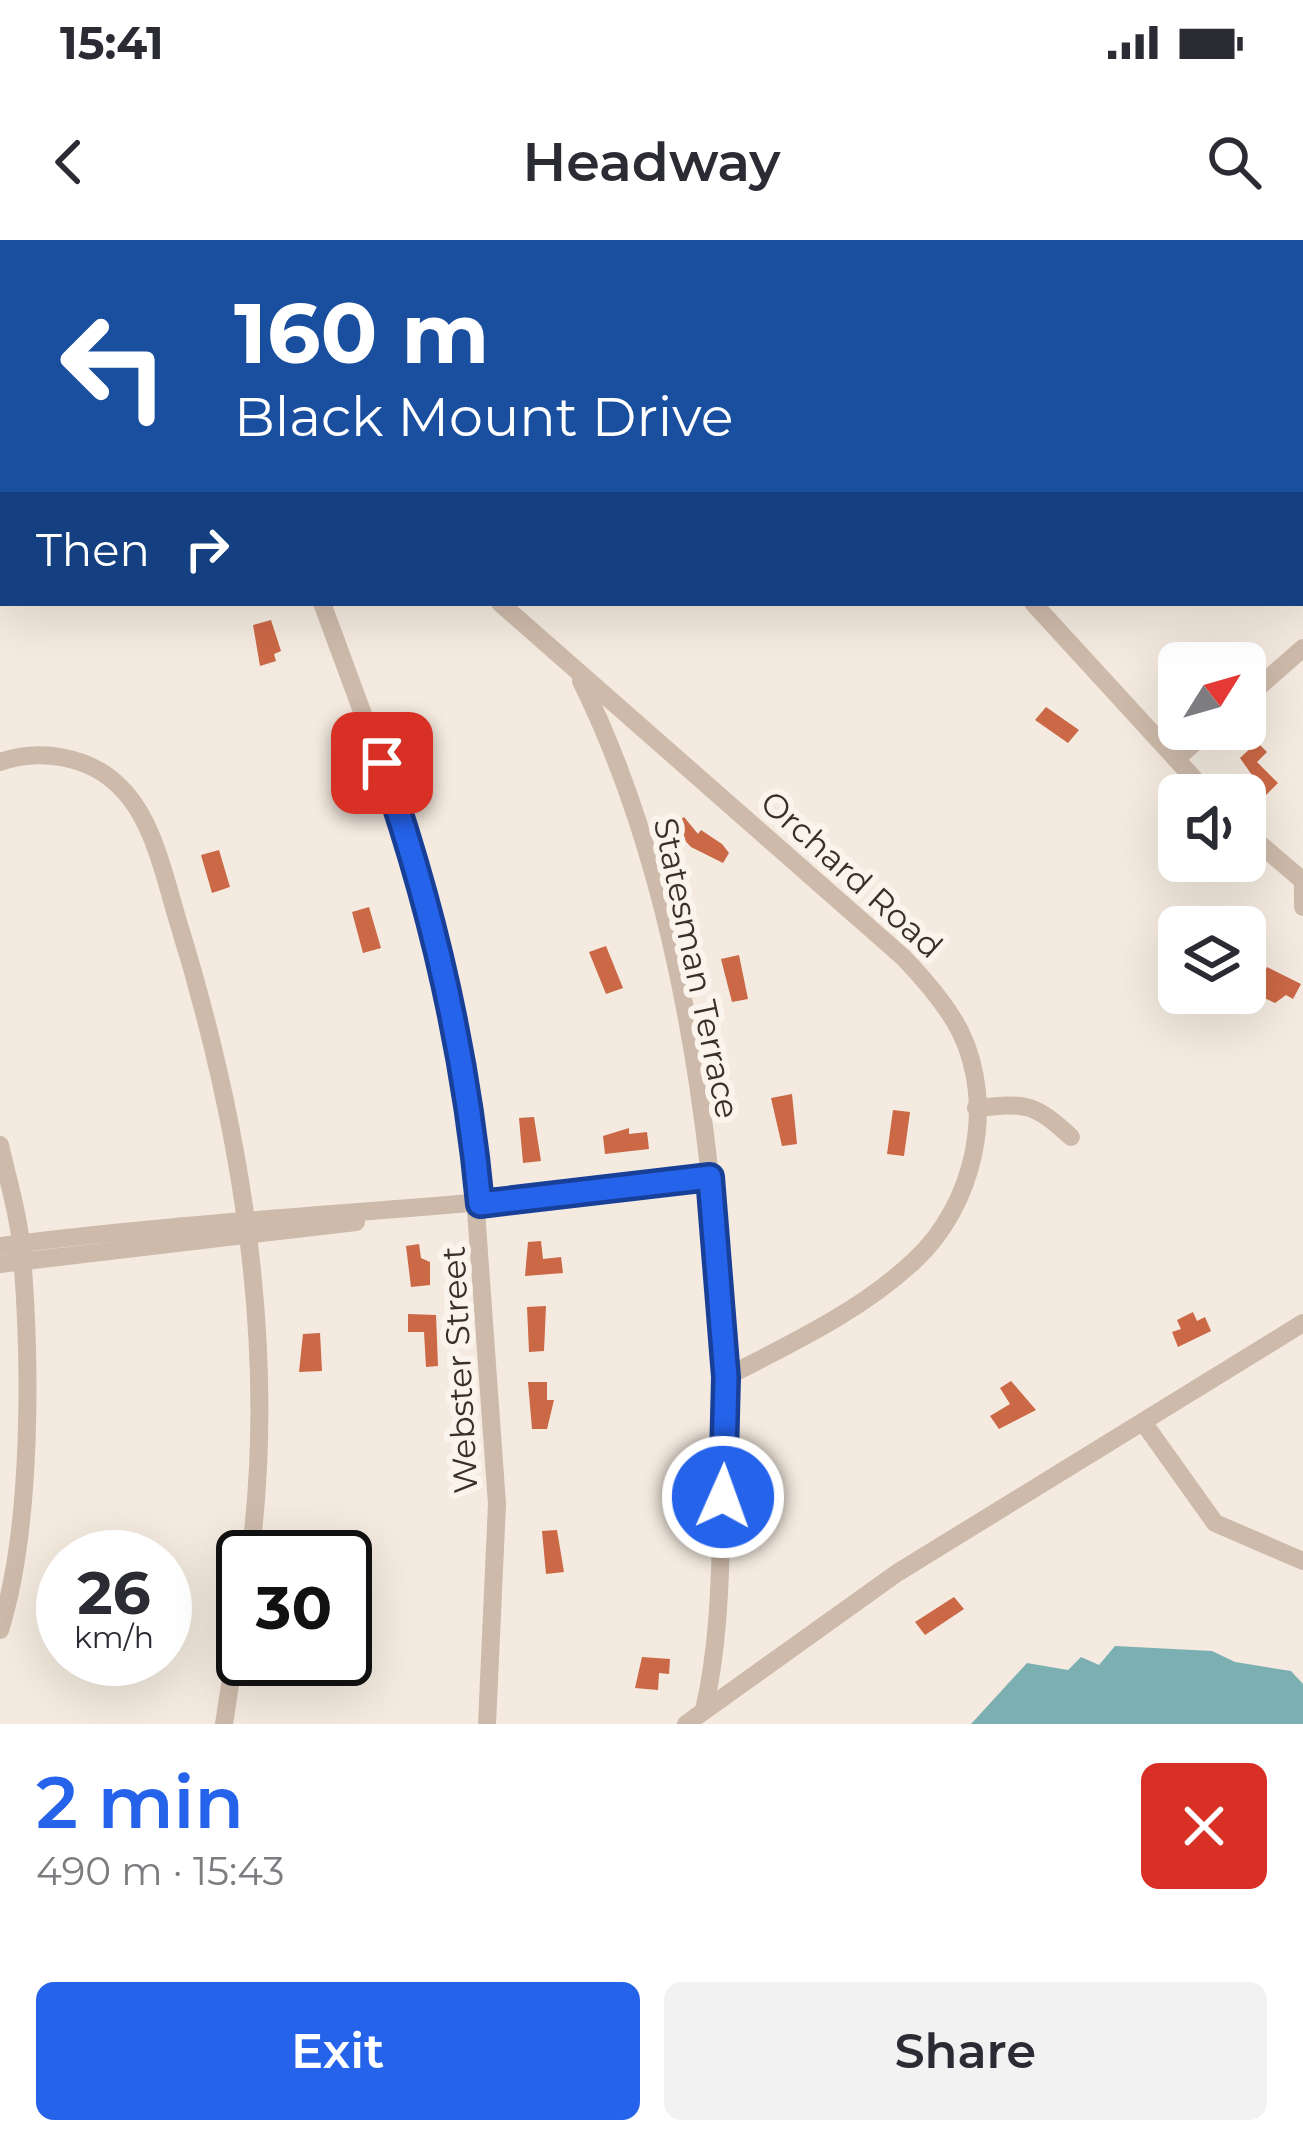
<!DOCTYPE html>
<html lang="en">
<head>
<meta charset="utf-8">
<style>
  :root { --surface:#fff; --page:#f2f2f3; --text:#2b2b33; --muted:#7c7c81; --accent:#2563eb }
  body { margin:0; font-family:Montserrat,sans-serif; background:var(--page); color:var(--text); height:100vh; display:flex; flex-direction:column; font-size:45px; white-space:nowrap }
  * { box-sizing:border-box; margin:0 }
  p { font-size:39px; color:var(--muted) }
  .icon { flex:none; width:66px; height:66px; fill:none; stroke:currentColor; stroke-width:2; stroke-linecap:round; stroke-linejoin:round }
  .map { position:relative; height:1484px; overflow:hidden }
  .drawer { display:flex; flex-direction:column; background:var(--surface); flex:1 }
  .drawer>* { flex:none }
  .top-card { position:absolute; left:0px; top:0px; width:1305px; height:366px; box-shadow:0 12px 48px #0002; background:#1a4fa0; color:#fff; overflow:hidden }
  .needle { width:78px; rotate:53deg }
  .buttons { position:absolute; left:1158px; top:402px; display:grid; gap:24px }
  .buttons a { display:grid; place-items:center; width:108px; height:108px; border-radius:18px; background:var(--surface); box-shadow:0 12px 48px #0002; font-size:60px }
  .speed { position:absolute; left:36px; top:1290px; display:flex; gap:24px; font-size:60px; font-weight:700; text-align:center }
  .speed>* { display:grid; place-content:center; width:156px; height:156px; border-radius:50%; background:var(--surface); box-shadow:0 12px 48px #0002; line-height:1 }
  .speed small { font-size:30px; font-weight:400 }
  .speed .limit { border:6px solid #111; border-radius:18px; background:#fff; color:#111 }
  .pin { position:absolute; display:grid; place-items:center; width:102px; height:102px; color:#fff; margin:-51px; border-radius:24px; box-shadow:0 6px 18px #0006 }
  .me { position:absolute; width:132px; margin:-66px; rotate:2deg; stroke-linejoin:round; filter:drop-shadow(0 0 9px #0008) }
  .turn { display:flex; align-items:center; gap:42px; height:252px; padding:0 36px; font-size:54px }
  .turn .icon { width:156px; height:156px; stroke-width:2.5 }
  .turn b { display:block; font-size:84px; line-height:102px }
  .then { display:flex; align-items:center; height:114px; padding:0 36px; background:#0003; gap:24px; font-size:45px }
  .round { display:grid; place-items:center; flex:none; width:126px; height:126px; border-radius:18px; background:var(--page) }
  .overview { display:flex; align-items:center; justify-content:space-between; height:204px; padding:0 36px }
  h1 { font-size:72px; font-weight:600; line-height:90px; color:var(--accent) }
  .action { display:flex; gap:24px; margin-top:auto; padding:24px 36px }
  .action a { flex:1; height:138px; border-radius:18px; background:var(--accent); color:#fff; font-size:48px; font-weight:600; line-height:138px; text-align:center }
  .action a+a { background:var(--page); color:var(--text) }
  .status { display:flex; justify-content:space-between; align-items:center; height:84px; padding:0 60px; background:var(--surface); direction:ltr }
  .status svg { height:33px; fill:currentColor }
  header { display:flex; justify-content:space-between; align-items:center; height:156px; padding:0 36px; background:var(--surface); font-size:54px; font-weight:600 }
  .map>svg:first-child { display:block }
  .green { fill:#b6c49d }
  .water { fill:#7cafb2 }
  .building { fill:#cb6846 }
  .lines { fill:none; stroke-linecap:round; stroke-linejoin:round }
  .path { stroke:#b9a494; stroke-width:3; stroke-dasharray:6 6; stroke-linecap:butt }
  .minor { stroke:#cdbaaa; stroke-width:18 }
  .route-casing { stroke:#184099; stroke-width:30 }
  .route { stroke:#2563eb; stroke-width:21 }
  .labels { text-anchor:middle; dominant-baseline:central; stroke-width:12; stroke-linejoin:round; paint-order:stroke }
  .street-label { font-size:33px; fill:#3a2f2a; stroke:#fbf4ec }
</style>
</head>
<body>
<div class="status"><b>15:41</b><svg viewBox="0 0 49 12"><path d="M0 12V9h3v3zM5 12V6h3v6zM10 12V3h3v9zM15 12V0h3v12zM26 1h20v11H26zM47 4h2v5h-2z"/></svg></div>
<header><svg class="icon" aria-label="back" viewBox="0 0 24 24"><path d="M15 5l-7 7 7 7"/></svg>Headway<svg class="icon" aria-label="search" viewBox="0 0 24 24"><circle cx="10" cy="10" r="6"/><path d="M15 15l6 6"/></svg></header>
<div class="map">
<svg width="1303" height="1484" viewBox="0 0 1303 1484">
  <rect width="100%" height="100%" fill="#f4eadf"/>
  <path class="green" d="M613,0H1303V197L1302,3Z"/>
  <path class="water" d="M1115,1406L1212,1411L1235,1422L1291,1431L1303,1444V1484H971L1027,1423L1068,1430L1081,1417L1099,1425Z"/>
  <g class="building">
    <path d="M271,380L281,411L274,414L276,421L260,426L253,385Z"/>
    <path d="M1046,467L1079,490L1068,503L1035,480Z"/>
    <path d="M1257,502L1267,512L1257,522L1278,543L1266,555L1240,518Z"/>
    <path d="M684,577L698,594L701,590L722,604L729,613L723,623L691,607L672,587Z"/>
    <path d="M219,610L230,647L212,653L201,615Z"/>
    <path d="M369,667L381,708L363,713L352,672Z"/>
    <path d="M606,706L623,748L606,754L589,712Z"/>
    <path d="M739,715L748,759L732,762L721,719Z"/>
    <path d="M1267,727L1301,744L1293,759L1286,755L1275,763L1262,757L1265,752L1257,748Z"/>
    <path d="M792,854L797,904L782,906L771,858Z"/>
    <path d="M893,870L910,872L904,916L887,914Z"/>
    <path d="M534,877L541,921L523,923L519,878Z"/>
    <path d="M629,888V894L647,892L649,909L605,914L603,896Z"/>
    <path d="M541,1001L543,1019L561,1017L563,1033L525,1036L528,1002Z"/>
    <path d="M419,1004L421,1018L430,1022V1045L411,1047L406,1006Z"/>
    <path d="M546,1066L544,1111L529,1112L527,1067Z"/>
    <path d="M1193,1072L1197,1081L1205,1077L1211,1091L1178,1107L1172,1092L1181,1089L1177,1080Z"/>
    <path d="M408,1074L436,1075L438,1126L426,1127L424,1092H408Z"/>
    <path d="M320,1093L322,1131L299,1132L303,1094Z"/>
    <path d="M1011,1141L1036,1170L999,1189L990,1176L1010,1164L1000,1148Z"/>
    <path d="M528,1142H547V1160H554L547,1189H532Z"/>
    <path d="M557,1290L564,1332L546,1334L542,1291Z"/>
    <path d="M954,1357L964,1369L925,1395L915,1382Z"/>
    <path d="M642,1417L670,1419L669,1434L659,1433L658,1450L635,1448Z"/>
  </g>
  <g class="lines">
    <path class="path" d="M620,0L623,3"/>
    <g class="minor">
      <path d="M195,0L196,3"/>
      <path d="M535,0L538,3"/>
      <path d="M61,3L69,0"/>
      <path d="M0,24L3,23"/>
      <path d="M0,224L3,231"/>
      <path d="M0,305L3,298"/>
      <path d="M322,363L408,596L468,859L497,1264L487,1484"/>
      <path d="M500,363L904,718C925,740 946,764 960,791C997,866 974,966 914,1021C861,1071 790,1104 726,1137"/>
      <path d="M1033,363L1209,555"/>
      <path d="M581,441C697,676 731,1011 722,1271C720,1337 719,1406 704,1470"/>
      <path d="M1245,459L1303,408"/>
      <path d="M1176,519L1210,489"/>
      <path d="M0,522C39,508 89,516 119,546C153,578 164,635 177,678C240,881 278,1104 250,1317"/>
      <path d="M1245,591L1303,641"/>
      <path d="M1303,641V667"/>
      <path d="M976,868C1026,863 1033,862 1071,897"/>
      <path d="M0,905C7,937 18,971 21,1004C31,1115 33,1285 0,1390"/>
      <path d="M0,1006C236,975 474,970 710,937"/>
      <path d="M0,1024L356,982"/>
      <path d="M1143,1182L1215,1283L1303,1321"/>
      <path d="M224,1484L243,1360"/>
      <path d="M686,1484L897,1333L1303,1083"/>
    </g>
  </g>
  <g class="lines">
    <defs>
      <path id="route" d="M382,523C432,666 466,813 480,964L710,937L726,1137L723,1257"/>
    </defs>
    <use href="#route" class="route-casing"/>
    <use href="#route" class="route"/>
  </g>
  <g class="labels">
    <g class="street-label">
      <text transform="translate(852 634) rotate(42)">Orchard Road</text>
      <text transform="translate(697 728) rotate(78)">Statesman Terrace</text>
      <text transform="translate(459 1130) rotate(-93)">Webster Street</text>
    </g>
  </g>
</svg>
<div class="buttons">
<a><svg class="needle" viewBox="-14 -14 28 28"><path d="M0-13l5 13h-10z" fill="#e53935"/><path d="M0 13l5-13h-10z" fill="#7c7c81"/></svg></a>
<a><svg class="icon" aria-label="sound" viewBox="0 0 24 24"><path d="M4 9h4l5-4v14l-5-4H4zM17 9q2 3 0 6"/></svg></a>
<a><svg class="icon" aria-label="layers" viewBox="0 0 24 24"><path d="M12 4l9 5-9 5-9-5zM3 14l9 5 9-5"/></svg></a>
</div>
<div class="speed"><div>26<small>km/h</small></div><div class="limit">30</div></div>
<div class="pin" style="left:382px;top:523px;background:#d93025"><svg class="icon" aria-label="arrive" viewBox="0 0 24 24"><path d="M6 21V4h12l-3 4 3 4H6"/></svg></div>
<svg class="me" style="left:723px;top:1257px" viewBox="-20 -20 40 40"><circle r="17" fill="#2563eb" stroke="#fff" stroke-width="3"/><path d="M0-11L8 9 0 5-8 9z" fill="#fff"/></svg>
<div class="top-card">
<div class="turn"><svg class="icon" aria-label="left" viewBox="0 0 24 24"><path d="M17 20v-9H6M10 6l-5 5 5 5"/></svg><div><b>160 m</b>Black Mount Drive</div></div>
<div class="then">Then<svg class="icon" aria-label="right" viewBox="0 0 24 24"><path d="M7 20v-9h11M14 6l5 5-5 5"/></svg></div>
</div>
</div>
<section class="drawer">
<div class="overview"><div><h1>2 min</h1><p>490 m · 15:43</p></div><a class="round" style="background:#d93025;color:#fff"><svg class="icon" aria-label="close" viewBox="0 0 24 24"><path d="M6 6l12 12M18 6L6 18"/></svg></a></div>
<div class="action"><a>Exit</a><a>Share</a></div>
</section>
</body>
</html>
